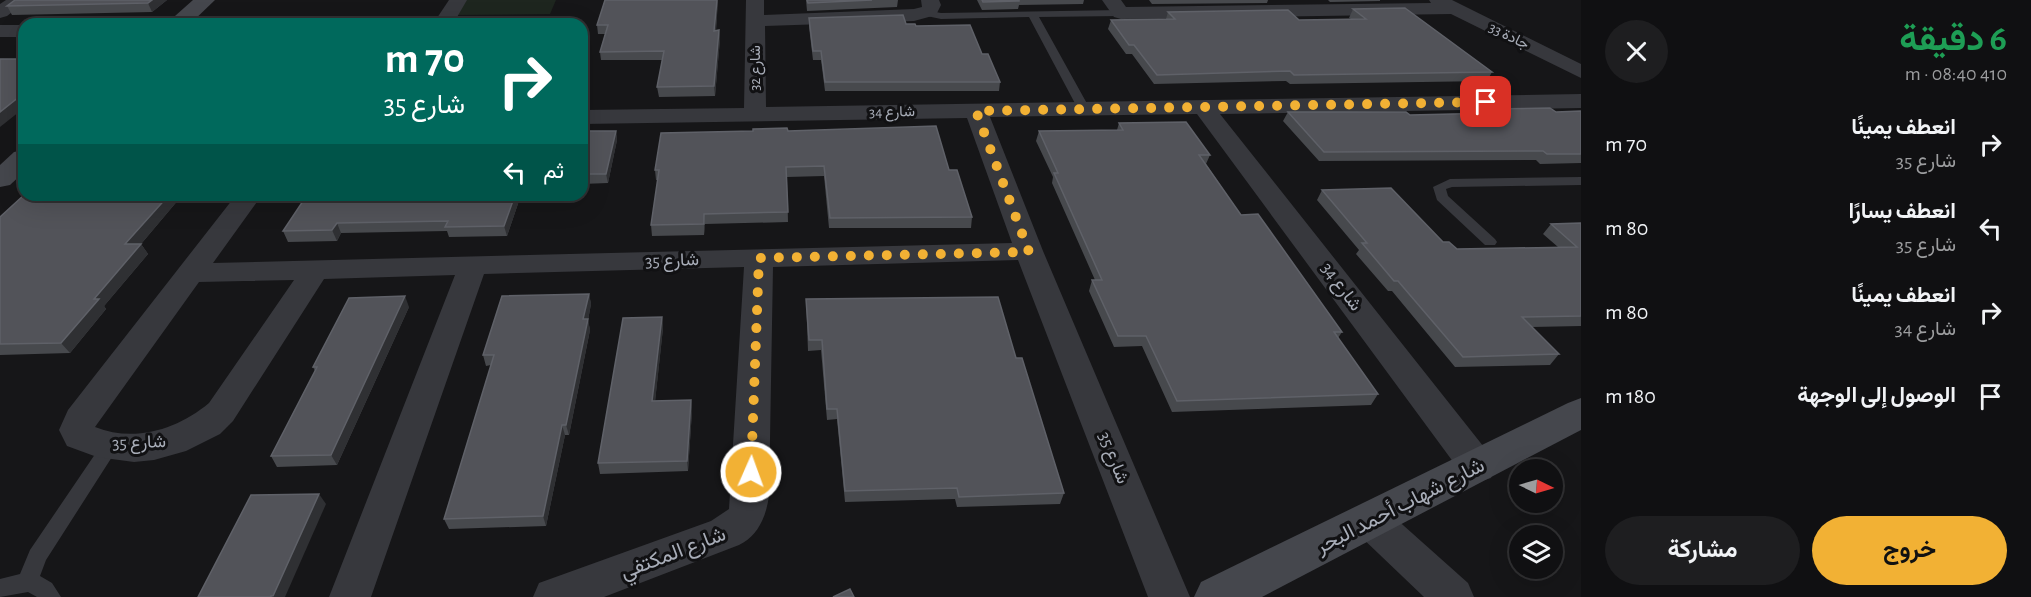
<!DOCTYPE html>
<html lang="ar">
<head>
<meta charset="utf-8">
<style>
  :root { --surface:#101012; --page:#1e1e20; --text:#f1f3f6; --muted:#9c9d9f; --line:#303032; --accent:#f2b134 }
  body { margin:0; font-family:"Alegreya Sans",Vazirmatn,sans-serif; background:var(--page); color:var(--text); direction:rtl; height:100vh; display:flex; flex-direction:column; font-size:22px; white-space:nowrap }
  * { box-sizing:border-box; margin:0 }
  p { font-size:20px; color:var(--muted) }
  .icon { flex:none; width:33px; height:33px; fill:none; stroke:currentColor; stroke-width:2; stroke-linecap:round; stroke-linejoin:round }
  .map { position:relative; flex:1; overflow:hidden; direction:ltr }
  .side { display:flex; flex-direction:column; background:var(--surface); width:450px }
  .side>* { flex:none }
  .hud { position:absolute; left:18px; top:18px; width:570px; height:183px; border-radius:18px; box-shadow:0 6px 24px #0002,0 0 0 2px var(--line); direction:rtl; background:#00695c; color:#fff; overflow:hidden }
  .needle { width:39px; rotate:95deg }
  .fabs { position:absolute; left:1509px; top:459px; display:grid; gap:12px }
  .fabs a { display:grid; place-items:center; width:54px; height:54px; border-radius:50%; background:var(--surface); box-shadow:0 6px 24px #0002,0 0 0 2px var(--line); font-size:30px }
  .pin { position:absolute; display:grid; place-items:center; width:51px; height:51px; color:#fff; margin:-26px; border-radius:12px; box-shadow:0 3px 9px #0006 }
  .me { position:absolute; width:66px; margin:-33px; rotate:2deg; stroke-linejoin:round; filter:drop-shadow(0 0 4px #0008) }
  .turn { display:flex; align-items:center; gap:21px; height:126px; padding:0 24px; font-size:27px }
  .turn .icon { width:78px; height:78px; stroke-width:2.5 }
  .turn b { display:block; font-size:42px; line-height:51px }
  .then { display:flex; align-items:center; height:57px; padding:0 24px; background:#0003; gap:12px; font-size:22px }
  .round { display:grid; place-items:center; flex:none; width:63px; height:63px; border-radius:32px; background:var(--page) }
  .head { display:flex; align-items:center; justify-content:space-between; height:102px; padding:0 24px }
  h1 { font-size:36px; font-weight:700; line-height:45px; color:#1e9e55 }
  .button { display:flex; gap:12px; margin-top:auto; padding:12px 24px }
  .button a { flex:1; height:69px; border-radius:36px; background:var(--accent); color:#111; font-size:24px; font-weight:700; line-height:69px; text-align:center }
  .button a+a { background:var(--page); color:var(--text) }
  ul { padding:0; list-style:none }
  li { display:flex; align-items:center; gap:18px; height:84px; padding:0 24px }
  li div { flex:1 }
  li b { display:block; font-size:22px }
  li em { font-style:normal }
  main { display:flex; flex:1; min-height:0 }
  .map>svg:first-child { display:block }
  .green { fill:#1e261f }
  .lines { fill:none; stroke-linecap:round; stroke-linejoin:round }
  .lane { fill:#37383d; fill-rule:evenodd }
  .street { fill:#37383d; fill-rule:evenodd }
  .secondary { fill:#45474d; fill-rule:evenodd }
  .wall { fill:#47494d }
  .shaded-wall { fill:#2f3033 }
  .building { fill:#525359; stroke:#5f6168; stroke-width:1.5 }
  .route { stroke:#f2b134; stroke-width:10; stroke-dasharray:0 18 }
  .labels { text-anchor:middle; dominant-baseline:central; stroke-width:6; stroke-linejoin:round; paint-order:stroke }
  .far-street-label { font-size:15px; fill:#a8adb8; stroke:#111113 }
  .street-label { font-size:18px; fill:#a8adb8; stroke:#111113 }
  .near-street-label { font-size:21px; fill:#a8adb8; stroke:#111113 }
</style>
</head>
<body>
<main>
<section class="side">
<div class="head"><div><h1>6 دقيقة</h1><p>410 m · 08:40</p></div><a class="round"><svg class="icon" aria-label="close" viewBox="0 0 24 24"><path d="M6 6l12 12M18 6L6 18"/></svg></a></div>
<ul>
<li><svg class="icon" aria-label="right" viewBox="0 0 24 24"><path d="M7 20v-9h11M14 6l5 5-5 5"/></svg><div><b>انعطف يمينًا</b><p>شارع 35</p></div><em>70 m</em></li>
<li><svg class="icon" aria-label="left" viewBox="0 0 24 24"><path d="M17 20v-9H6M10 6l-5 5 5 5"/></svg><div><b>انعطف يسارًا</b><p>شارع 35</p></div><em>80 m</em></li>
<li><svg class="icon" aria-label="right" viewBox="0 0 24 24"><path d="M7 20v-9h11M14 6l5 5-5 5"/></svg><div><b>انعطف يمينًا</b><p>شارع 34</p></div><em>80 m</em></li>
<li><svg class="icon" aria-label="arrive" viewBox="0 0 24 24"><path d="M6 21V4h12l-3 4 3 4H6"/></svg><div><b>الوصول إلى الوجهة</b></div><em>180 m</em></li>
</ul>
<div class="button"><a>خروج</a><a>مشاركة</a></div>
</section>
<div class="map">
<svg width="1581" height="597" viewBox="0 0 1581 597">
  <rect width="100%" height="100%" fill="#161618"/>
  <path class="green" d="M465,0H556L550,14L456,15Z"/>
  <g class="lines">
    <g class="lane">
      <path d="M925,10L941,13L1121,10L1126,13L1121,16L1039,17L1090,109L1084,112L1078,109L1029,17L941,19L922,15L920,13Z"/>
      <path d="M1581,177V185L1452,187L1446,189L1448,196L1495,239L1497,242L1495,245H1485L1437,200L1433,187L1450,179Z"/>
      <path d="M110,439L116,441L119,446L46,560L40,576L52,583L61,597H37L28,592L0,597V579L20,574L30,550L104,441Z"/>
    </g>
    <g class="street">
      <path d="M6,0H28L7,16L0,18V4Z"/>
      <path d="M449,0H467L453,24H433Z"/>
      <path d="M746,0H764V15L914,9L922,7L921,0H939L941,5L936,15L914,21L765,26L766,107L1581,94V108L1220,114L1491,456L1496,467L1491,478L1478,482L1465,478L1197,114L990,117L1043,251L1190,597H1148L1018,260L773,267L769,496C766,517 758,536 739,545L604,597H533L539,583L711,521L729,509L744,267L484,274L371,597H329L455,275L324,279L233,421L220,434L186,451L154,460L134,462L97,457L67,446L59,430L68,410L236,195H262L213,263L1012,243L967,118L582,124V110L744,108ZM294,280L209,403C178,429 135,443 95,427L199,282Z"/>
      <path d="M1102,0H1121L1126,7L1431,3L1429,0H1452L1581,64V78L1451,14L1121,19L1114,17Z"/>
      <path d="M560,17L567,19L570,23L480,24L483,20L490,18Z"/>
      <rect x="0" y="25" width="24" height="12"/>
      <path d="M1371,504L1385,509L1468,583L1474,597H1424L1357,533L1352,521L1357,509Z"/>
    </g>
    <g class="secondary">
      <path d="M193,0H215L190,24H166Z"/>
      <path d="M24,150V172L10,185L0,187V165L14,152Z"/>
      <path d="M1581,398V430L1262,597H1194L1201,582L1568,403Z"/>
    </g>
  </g>
  <g class="wall">
    <path d="M15,0H167L152,12L12,15L7,6Z"/>
    <path d="M605,0H718L716,31L719,30L720,39L715,96L659,97L657,87L662,60H601L600,52L605,34H598L597,25Z"/>
    <path d="M806,0H898L897,7L807,11Z"/>
    <path d="M977,0H1084L1083,4L1019,5L1018,9L982,10Z"/>
    <path d="M1149,0H1268L1267,3L1152,4Z"/>
    <path d="M1328,0H1380V1L1330,2Z"/>
    <path d="M1353,9L1492,72L1487,81L1290,84L1286,81L1154,84L1132,54H1126L1108,29L1111,20L1166,19L1168,12L1299,20L1351,19L1349,18Z"/>
    <path d="M809,18L906,24L916,26L982,54L1000,82L999,91H825L821,60H813L809,27Z"/>
    <path d="M1490,109L1556,112L1581,111V163L1540,164L1536,160L1319,161L1283,121L1288,112L1410,115L1487,114Z"/>
    <path d="M1119,123L1210,155L1206,164L1241,215L1342,332L1338,338L1378,394L1371,405L1172,412L1142,346L1114,347L1089,291L1092,280H1095L1052,183L1053,177L1036,141L1039,131L1117,130Z"/>
    <path d="M582,131H616L617,140L608,183L582,184Z"/>
    <path d="M753,131H788L949,170L972,217L971,228H829L824,176L787,177L788,222L705,224L704,235L652,236L651,225L658,180H656L655,170Z"/>
    <path d="M1322,190L1443,242L1457,249L1558,247L1543,234L1551,224L1581,223V326L1532,327L1559,354L1550,365L1455,367L1392,291H1388L1356,254L1359,250L1317,200Z"/>
    <path d="M521,195L507,236L449,237L447,231L341,233L337,241L288,242L283,231Z"/>
    <path d="M179,199L141,244L148,254L104,306L106,309L70,353L0,355V217Z"/>
    <path d="M589,294L591,304L588,320L590,330L569,435H565L546,526L449,529L444,519L491,365L486,366L483,355Z"/>
    <path d="M806,299L1016,358L1064,493L1060,504L957,507L955,499L845,502L837,419L827,420L821,350L808,351Z"/>
    <path d="M409,307L337,465L277,467L271,456L315,371L313,367Z"/>
    <path d="M662,317L663,328L655,401L691,400L692,411L688,471L600,474L598,463Z"/>
  </g>
  <g class="shaded-wall">
    <path d="M152,0H167L152,12L148,3Z"/>
    <path d="M717,0H718L715,39L714,31Z"/>
    <path d="M719,30L720,39L715,96L714,86Z"/>
    <path d="M24,93V108L0,127V112Z"/>
    <path d="M616,131L617,140L608,183L606,174Z"/>
    <path d="M169,195H177L179,199L141,244L148,254L104,306L106,309L70,353L61,343L94,299L125,244Z"/>
    <path d="M515,195H521L507,236L504,226Z"/>
    <path d="M704,214L705,224L704,235Z"/>
    <path d="M337,223L341,233L337,241L332,230Z"/>
    <path d="M589,294L591,304L588,320L590,330L569,435L566,425L583,319Z"/>
    <path d="M405,296L409,307L337,465L331,455Z"/>
    <path d="M662,317L663,328L654,412L652,401Z"/>
    <path d="M691,400L692,411L688,471L687,461Z"/>
    <path d="M562,425L565,435L546,526L543,516Z"/>
    <path d="M319,494L326,504L285,597H274L273,596Z"/>
  </g>
  <g class="building">
    <path d="M15,0H152L148,3L7,6Z"/>
    <path d="M605,0H717L714,31L719,30L714,86L657,87L664,51L600,52L608,25H597Z"/>
    <path d="M807,0H872L808,3Z"/>
    <path d="M982,0H1019V1L983,2Z"/>
    <path d="M1405,8L1492,72L1294,75L1290,71L1157,75L1134,45H1129L1111,20L1175,19L1168,12L1288,10L1299,20L1366,19L1353,9Z"/>
    <path d="M903,15L906,24H915L916,26L970,25L982,54H988L1000,82H825L821,51H813L809,18Z"/>
    <path d="M0,59H24V93L0,112Z"/>
    <path d="M1550,108L1556,112L1581,111V154H1547L1543,151L1324,152L1288,112H1406L1410,115L1496,113L1490,109Z"/>
    <path d="M1186,122L1210,155H1199L1241,215L1258,214L1342,332H1334L1378,394L1177,401L1146,336H1118L1092,280H1102L1054,173H1058L1039,131L1123,130L1119,123Z"/>
    <path d="M936,126L949,170H957L972,217L830,218L824,166L786,167L788,212L704,214V224L651,225L659,170H655L661,133L753,131V129L787,128L788,131Z"/>
    <path d="M582,131H616L606,174H582Z"/>
    <path d="M1391,188L1443,242H1449L1457,249L1577,247L1551,224L1581,223V316L1522,317L1559,354L1463,357L1398,281H1394L1362,243H1367L1322,190Z"/>
    <path d="M24,195H169L125,244H141L94,299H99L61,343L0,344V217Z"/>
    <path d="M307,195H515L504,226L445,227L448,221L337,223L332,230L283,231Z"/>
    <path d="M589,294L583,319H588L566,425H562L543,516L444,519L494,355H483L502,296Z"/>
    <path d="M405,296L331,455L271,456L317,367H313L349,298Z"/>
    <path d="M998,297L1016,358H1022L1064,493L959,497L957,488L845,491L837,409H827L822,340H809L806,299Z"/>
    <path d="M662,317L652,401L691,400L687,461L598,463L623,318Z"/>
    <path d="M319,494L273,596H271V597H198L251,495Z"/>
    <path d="M850,589L854,597H833Z"/>
  </g>
  <g class="lines">
    <path class="route" d="M751,472L759,258L1029,252L976,111L1486,102"/>
  </g>
  <g class="labels">
    <g class="far-street-label">
      <text transform="translate(1509 36) rotate(26)">جادة 33</text>
      <text transform="translate(755 68) rotate(-90)">شارع 32</text>
      <text transform="translate(892 112) rotate(-1)">شارع 34</text>
    </g>
    <g class="street-label">
      <text transform="translate(672 261) rotate(-2)">شارع 35</text>
      <text transform="translate(1341 287) rotate(53)">شارع 34</text>
      <text transform="translate(139 443) rotate(-2)">شارع 35</text>
      <text transform="translate(1113 458) rotate(68)">شارع 35</text>
    </g>
    <g class="near-street-label">
      <text transform="translate(1400 506) rotate(-27)">شارع شهاب أحمد البحر</text>
      <text transform="translate(673 553) rotate(-21)">شارع المكتفي</text>
    </g>
  </g>
</svg>
<div class="fabs">
<a><svg class="needle" viewBox="-14 -14 28 28"><path d="M0-13l5 13h-10z" fill="#e53935"/><path d="M0 13l5-13h-10z" fill="#9c9d9f"/></svg></a>
<a><svg class="icon" aria-label="layers" viewBox="0 0 24 24"><path d="M12 4l9 5-9 5-9-5zM3 14l9 5 9-5"/></svg></a>
</div>
<div class="pin" style="left:1486px;top:102px;background:#d93025"><svg class="icon" aria-label="arrive" viewBox="0 0 24 24"><path d="M6 21V4h12l-3 4 3 4H6"/></svg></div>
<svg class="me" style="left:751px;top:472px" viewBox="-20 -20 40 40"><circle r="17" fill="#f2b134" stroke="#fff" stroke-width="3"/><path d="M0-11L8 9 0 5-8 9z" fill="#fff"/></svg>
<div class="hud">
<div class="turn"><svg class="icon" aria-label="right" viewBox="0 0 24 24"><path d="M7 20v-9h11M14 6l5 5-5 5"/></svg><div><b>70 m</b>شارع 35</div></div>
<div class="then">ثم<svg class="icon" aria-label="left" viewBox="0 0 24 24"><path d="M17 20v-9H6M10 6l-5 5 5 5"/></svg></div>
</div>
</div>
</main>
</body>
</html>
